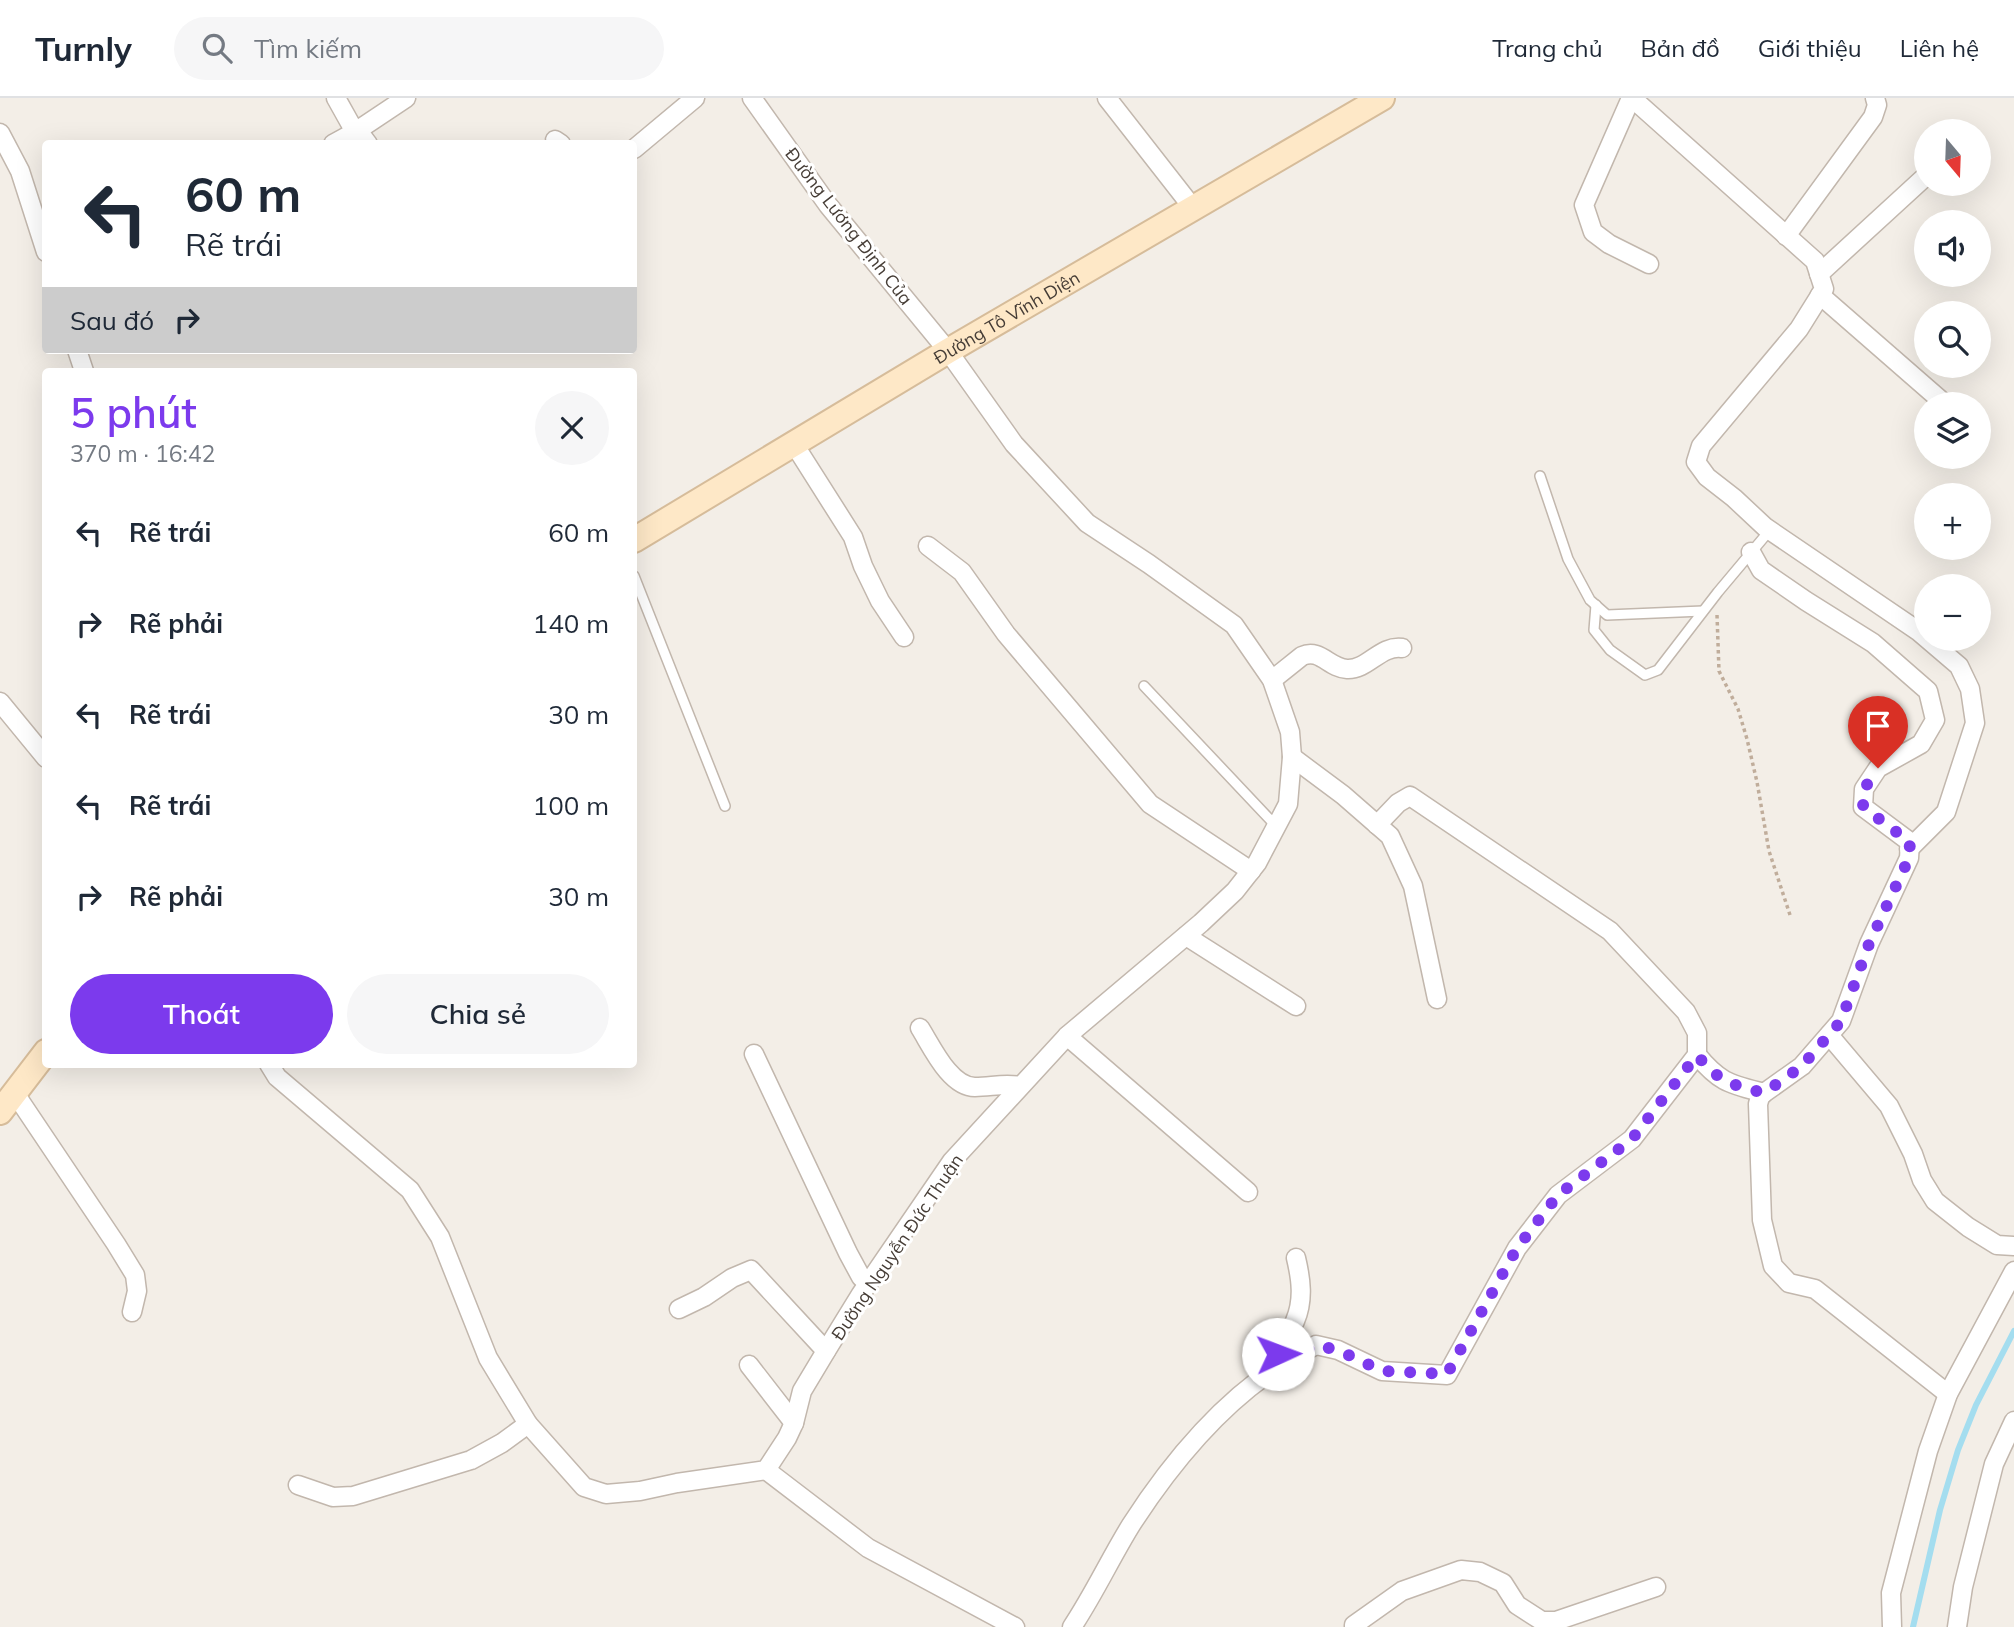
<!DOCTYPE html>
<html lang="vi">
<head>
<meta charset="utf-8">
<style>
  :root { --surface:#fff; --page:#f6f6f7; --text:#1f2937; --muted:#747a83; --line:#e0e1e3; --accent:#7c3aed }
  body { margin:0; font-family:Mulish,sans-serif; background:var(--page); color:var(--text); height:100vh; display:flex; flex-direction:column; font-size:26px; white-space:nowrap }
  * { box-sizing:border-box; margin:0 }
  p { font-size:23px; color:var(--muted) }
  .icon { flex:none; width:38px; height:38px; fill:none; stroke:currentColor; stroke-width:2; stroke-linecap:round; stroke-linejoin:round }
  .map { position:relative; flex:1; overflow:hidden }
  .details { position:absolute; left:42px; top:270px; width:595px; height:700px; display:flex; flex-direction:column; background:var(--surface); border-radius:7px; box-shadow:0 7px 28px #0002 }
  .details>* { flex:none }
  .hud { position:absolute; left:42px; top:42px; width:595px; height:214px; border-radius:7px; box-shadow:0 7px 28px #0002; background:#fff; color:var(--text); overflow:hidden }
  .needle { width:46px; rotate:161deg }
  .fabs { position:absolute; left:1914px; top:21px; display:grid; gap:14px }
  .fabs a { display:grid; place-items:center; width:77px; height:77px; border-radius:50%; background:var(--surface); box-shadow:0 7px 28px #0002; font-size:35px }
  .pin { position:absolute; display:grid; place-items:center; width:60px; height:60px; color:#fff; margin:-72px -30px; border-radius:50% 50% 50% 0; rotate:-45deg; box-shadow:0 0 7px #0007 }
  .pin .icon { rotate:45deg }
  .me { position:absolute; width:77px; margin:-38px; rotate:88deg; stroke-linejoin:round; filter:drop-shadow(0 0 5px #0008) }
  .turn { display:flex; align-items:center; gap:24px; height:147px; padding:0 28px; font-size:32px }
  .turn .icon { width:91px; height:91px; stroke-width:2.5 }
  .turn b { display:block; font-size:49px; line-height:60px }
  .then { display:flex; align-items:center; height:66px; padding:0 28px; background:#0003; gap:14px; font-size:26px }
  .round { display:grid; place-items:center; flex:none; width:74px; height:74px; border-radius:37px; background:var(--page) }
  .headline { display:flex; align-items:center; justify-content:space-between; height:119px; padding:0 28px }
  h1 { font-size:42px; font-weight:600; line-height:52px; color:var(--accent) }
  .cta { display:flex; gap:14px; margin-top:auto; padding:14px 28px }
  .cta a { flex:1; height:80px; border-radius:42px; background:var(--accent); color:#fff; font-size:28px; font-weight:600; line-height:80px; text-align:center }
  .cta a+a { background:var(--page); color:var(--text) }
  ul { padding:0; list-style:none }
  li { display:flex; align-items:center; gap:21px; height:91px; padding:0 28px }
  li div { flex:1 }
  li b { display:block; font-size:26px }
  li em { font-style:normal }
  header { display:flex; align-items:center; gap:42px; box-sizing:border-box; height:98px; padding:0 35px; background:var(--surface); border-bottom:2px solid var(--line) }
  header strong { font-size:33px }
  nav { display:flex; gap:38px; margin-inline-start:auto; font-size:24px }
  .search { width:490px; height:63px; background:var(--page); display:flex; align-items:center; gap:18px; box-sizing:border-box; padding:0 24px; border-radius:38px; color:var(--muted); font-size:26px }
  .map>svg:first-child { display:block }
  .lines { fill:none; stroke-linecap:round; stroke-linejoin:round }
  .stream { stroke:#a4ddef; stroke-width:6 }
  .service-casing { stroke:#c2b7ad; stroke-width:12 }
  .minor-casing { stroke:#c2b7ad; stroke-width:21 }
  .secondary-casing { stroke:#d6bc9a; stroke-width:28 }
  .path { stroke:#c0ad9b; stroke-width:3.5; stroke-dasharray:3.5 3.5; stroke-linecap:butt }
  .service { stroke:#fff; stroke-width:9 }
  .minor { stroke:#fff; stroke-width:18 }
  .secondary { stroke:#fee8c7; stroke-width:24 }
  .route { stroke:#7c3aed; stroke-width:12; stroke-dasharray:0 21.6 }
  .labels { text-anchor:middle; dominant-baseline:central; stroke-width:6; stroke-linejoin:round; paint-order:stroke }
  .street-label { font-size:18px; fill:#463d36; stroke:#fff }
</style>
</head>
<body>
<header>
<strong>Turnly</strong>
<div class="search"><svg class="icon" aria-label="search" viewBox="0 0 24 24"><circle cx="10" cy="10" r="6"/><path d="M15 15l6 6"/></svg>Tìm kiếm</div>
<nav><a>Trang chủ</a><a>Bản đồ</a><a>Giới thiệu</a><a>Liên hệ</a></nav>
</header>
<div class="map">
<svg width="2014" height="1529" viewBox="0 0 2014 1529">
  <rect width="100%" height="100%" fill="#f3eee7"/>
  <g class="lines">
    <path class="stream" d="M1913,1529L1940,1412L1958,1352L1976,1307L2014,1233"/>
    <defs>
      <g id="service">
        <path d="M1540,378L1568,461L1590,502L1607,517L1703,513"/>
        <path d="M634,478L725,708"/>
        <path d="M1596,507L1594,532L1610,552L1645,577L1658,572L1718,494L1770,432"/>
        <path d="M1144,588L1276,728"/>
      </g>
      <g id="minor">
        <path d="M336,0L355,34L362,38L368,46"/>
        <path d="M1107,0L1193,110"/>
        <path d="M1631,0L1584,107L1593,134L1609,146L1649,166"/>
        <path d="M1632,0L1815,163L1824,191L1799,231L1701,348L1696,364L1707,379L1734,400L1765,429L1918,533L1959,568L1970,591L1975,625L1946,714L1909,751"/>
        <path d="M0,35L20,73L46,154"/>
        <path d="M555,42L561,46"/>
        <path d="M333,46L355,34L406,0"/>
        <path d="M634,51L695,0"/>
        <path d="M1786,138L1873,19L1877,7L1875,0"/>
        <path d="M1819,176L1927,77"/>
        <path d="M1820,197L1945,306"/>
        <path d="M77,252L84,273"/>
        <path d="M794,346L853,439L863,468L880,503L904,539"/>
        <path d="M928,448L962,474L1006,536L1150,706L1251,773"/>
        <path d="M1751,454L1761,472L1806,503L1873,545L1928,593L1935,622L1921,646L1878,670L1864,691L1863,709L1910,744L1909,760L1869,846L1841,923L1802,968L1764,995L1760,999L1758,1006L1762,1122L1773,1168L1789,1185L1815,1191L1948,1296"/>
        <path d="M1272,582L1302,558C1320,550 1329,570 1347,571C1368,572 1380,547 1402,550"/>
        <path d="M0,604L46,660"/>
        <path d="M1292,659L1343,697L1390,738L1413,788L1437,901"/>
        <path d="M1186,838L1296,908"/>
        <path d="M920,930C932,949 950,989 975,989C991,989 1004,985 1020,988"/>
        <path d="M1829,937L1889,1008L1913,1056L1922,1082L1935,1103L1968,1129L1997,1147L2014,1148"/>
        <path d="M1067,938L1248,1094"/>
        <path d="M754,956L848,1155L861,1179L868,1186"/>
        <path d="M1697,957C1720,985 1730,986 1764,995"/>
        <path d="M269,966L277,979L410,1092L440,1139L488,1260L528,1326L584,1389L606,1396L640,1393L677,1385L766,1372L787,1340L794,1325L802,1293L826,1253L861,1196L952,1063L1067,938L1201,825L1235,793L1257,765L1288,706L1292,659L1290,634L1272,582L1234,527L1149,466L1087,425L1014,346L948,253L828,107L752,0"/>
        <path d="M14,994L116,1146L135,1177L137,1193L132,1214"/>
        <path d="M679,1211L704,1199L732,1180L751,1172L826,1253"/>
        <path d="M749,1267L794,1325"/>
        <path d="M1281,1267L1278,1253C1282,1242 1291,1233 1295,1223C1304,1202 1301,1181 1296,1160"/>
        <path d="M766,1372L868,1450L1015,1529"/>
        <path d="M298,1387L333,1399L353,1398L471,1362L502,1345L528,1326"/>
        <path d="M1072,1529C1094,1496 1110,1461 1131,1427C1169,1368 1219,1307 1279,1268C1291,1260 1304,1254 1316,1247L1338,1252L1382,1273L1447,1277L1517,1150L1558,1097L1632,1041L1697,957V935L1686,914L1610,833L1410,698L1398,705L1377,727"/>
        <path d="M1354,1529V1527L1402,1493L1461,1472L1480,1474L1503,1485L1517,1507L1542,1523H1556L1656,1489"/>
        <path d="M1892,1529L1891,1495L1928,1353L1948,1296L2014,1173"/>
        <path d="M1957,1529L1963,1489L1994,1366L2014,1323"/>
      </g>
      <g id="secondary">
        <path id="s1" d="M634,442L948,253L1382,0"/>
        <path d="M0,1014L46,954"/>
      </g>
    </defs>
    <use href="#service" class="service-casing"/>
    <use href="#minor" class="minor-casing"/>
    <use href="#secondary" class="secondary-casing"/>
    <path class="path" d="M1717,517L1719,573L1738,611L1747,641L1757,684L1769,753L1790,817"/>
    <use href="#service" class="service"/>
    <use href="#minor" class="minor"/>
    <use href="#secondary" class="secondary"/>
  </g>
  <g class="lines">
    <path class="route" d="M1278,1256L1281,1267L1316,1247L1338,1252L1382,1273L1447,1276L1517,1150L1558,1097L1632,1041L1697,957C1720,985 1731,986 1764,995L1802,968L1841,923L1869,846L1909,760L1910,744L1863,709L1864,691L1878,670"/>
  </g>
  <g class="labels">
    <g class="street-label">
      <text transform="translate(849 128) rotate(52)">Đường Lương Định Của</text>
      <text stroke="none"><textPath href="#s1" startOffset="434">Đường Tô Vĩnh Diện</textPath></text>
      <text transform="translate(897 1149) rotate(-56)">Đường Nguyễn Đức Thuận</text>
    </g>
  </g>
</svg>
<div class="fabs">
<a><svg class="needle" viewBox="-14 -14 28 28"><path d="M0-13l5 13h-10z" fill="#e53935"/><path d="M0 13l5-13h-10z" fill="#747a83"/></svg></a>
<a><svg class="icon" aria-label="sound" viewBox="0 0 24 24"><path d="M4 9h4l5-4v14l-5-4H4zM17 9q2 3 0 6"/></svg></a>
<a><svg class="icon" aria-label="search" viewBox="0 0 24 24"><circle cx="10" cy="10" r="6"/><path d="M15 15l6 6"/></svg></a>
<a><svg class="icon" aria-label="layers" viewBox="0 0 24 24"><path d="M12 4l9 5-9 5-9-5zM3 14l9 5 9-5"/></svg></a>
<a>+</a>
<a>−</a>
</div>
<div class="pin" style="left:1878px;top:670px;background:#d93025"><svg class="icon" aria-label="arrive" viewBox="0 0 24 24"><path d="M6 21V4h12l-3 4 3 4H6"/></svg></div>
<svg class="me" style="left:1278px;top:1256px" viewBox="-20 -20 40 40"><circle r="19" fill="#fff"/><path d="M0-13L10 11 0 6-10 11z" fill="#7c3aed"/></svg>
<div class="hud">
<div class="turn"><svg class="icon" aria-label="left" viewBox="0 0 24 24"><path d="M17 20v-9H6M10 6l-5 5 5 5"/></svg><div><b>60 m</b>Rẽ trái</div></div>
<div class="then">Sau đó<svg class="icon" aria-label="right" viewBox="0 0 24 24"><path d="M7 20v-9h11M14 6l5 5-5 5"/></svg></div>
</div>
<section class="details">
<div class="headline"><div><h1>5 phút</h1><p>370 m · 16:42</p></div><a class="round"><svg class="icon" aria-label="close" viewBox="0 0 24 24"><path d="M6 6l12 12M18 6L6 18"/></svg></a></div>
<ul>
<li><svg class="icon" aria-label="left" viewBox="0 0 24 24"><path d="M17 20v-9H6M10 6l-5 5 5 5"/></svg><div><b>Rẽ trái</b></div><em>60 m</em></li>
<li><svg class="icon" aria-label="right" viewBox="0 0 24 24"><path d="M7 20v-9h11M14 6l5 5-5 5"/></svg><div><b>Rẽ phải</b></div><em>140 m</em></li>
<li><svg class="icon" aria-label="left" viewBox="0 0 24 24"><path d="M17 20v-9H6M10 6l-5 5 5 5"/></svg><div><b>Rẽ trái</b></div><em>30 m</em></li>
<li><svg class="icon" aria-label="left" viewBox="0 0 24 24"><path d="M17 20v-9H6M10 6l-5 5 5 5"/></svg><div><b>Rẽ trái</b></div><em>100 m</em></li>
<li><svg class="icon" aria-label="right" viewBox="0 0 24 24"><path d="M7 20v-9h11M14 6l5 5-5 5"/></svg><div><b>Rẽ phải</b></div><em>30 m</em></li>
</ul>
<div class="cta"><a>Thoát</a><a>Chia sẻ</a></div>
</section>
</div>
</body>
</html>
